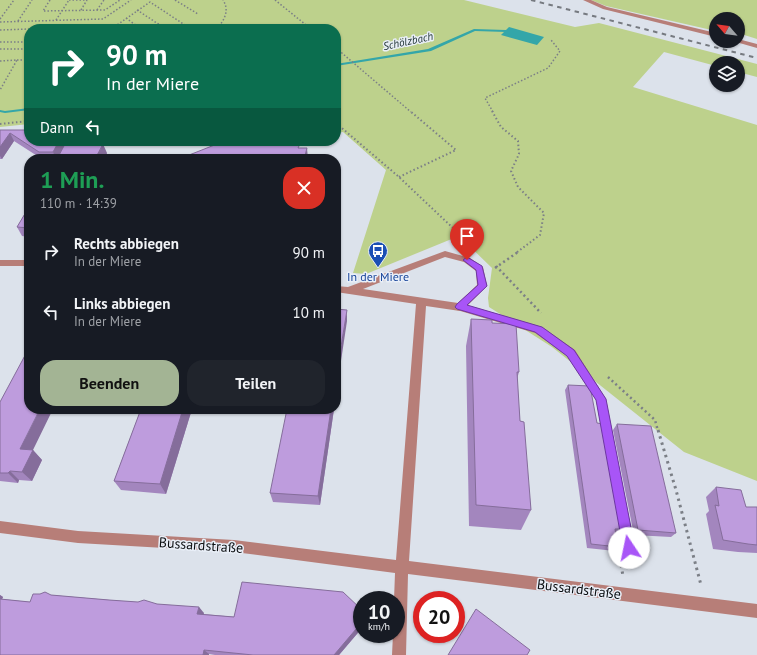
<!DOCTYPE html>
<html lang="de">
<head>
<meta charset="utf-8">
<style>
  :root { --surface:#171b24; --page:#20242c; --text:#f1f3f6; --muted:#9ea1a6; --accent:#a3b494 }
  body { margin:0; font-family:"PT Sans",sans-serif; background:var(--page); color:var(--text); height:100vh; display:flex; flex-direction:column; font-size:15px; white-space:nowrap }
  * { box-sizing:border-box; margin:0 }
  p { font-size:13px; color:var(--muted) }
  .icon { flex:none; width:22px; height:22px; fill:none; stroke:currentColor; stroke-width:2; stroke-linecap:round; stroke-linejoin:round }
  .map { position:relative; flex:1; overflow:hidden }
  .details { position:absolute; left:24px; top:154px; width:317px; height:260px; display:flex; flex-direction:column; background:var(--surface); border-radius:16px; box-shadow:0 1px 3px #0004 }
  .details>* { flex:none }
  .top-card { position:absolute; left:24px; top:24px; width:317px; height:122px; border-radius:16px; box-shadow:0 1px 3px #0004; background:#0b6e4f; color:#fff; overflow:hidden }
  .needle { width:26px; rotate:298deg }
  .tools { position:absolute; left:709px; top:12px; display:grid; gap:8px }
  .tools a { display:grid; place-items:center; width:36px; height:36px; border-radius:50%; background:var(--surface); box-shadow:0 1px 3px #0004; font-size:20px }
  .speed { position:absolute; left:353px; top:591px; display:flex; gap:8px; font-size:20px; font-weight:700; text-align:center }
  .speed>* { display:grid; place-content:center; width:52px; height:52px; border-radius:50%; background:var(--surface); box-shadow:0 1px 3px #0004; line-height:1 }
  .speed small { font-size:10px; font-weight:400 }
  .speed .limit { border:6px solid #d22; background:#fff; color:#111 }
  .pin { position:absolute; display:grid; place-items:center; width:34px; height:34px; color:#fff; margin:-41px -17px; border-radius:50% 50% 50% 0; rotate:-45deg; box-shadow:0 0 4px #0007 }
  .pin .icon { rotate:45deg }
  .me { position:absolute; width:44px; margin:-22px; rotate:349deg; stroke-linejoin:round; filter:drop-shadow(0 0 3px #0008) }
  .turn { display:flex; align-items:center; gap:14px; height:84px; padding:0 16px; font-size:18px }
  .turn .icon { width:52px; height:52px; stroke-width:2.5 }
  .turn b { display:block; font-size:28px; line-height:34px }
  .then { display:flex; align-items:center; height:38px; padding:0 16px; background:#0003; gap:8px; font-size:15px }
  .round { display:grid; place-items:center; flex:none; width:42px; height:42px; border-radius:16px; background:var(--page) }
  .headline { display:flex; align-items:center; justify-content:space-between; height:68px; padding:0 16px }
  h1 { font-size:24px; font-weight:600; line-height:30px; color:#1e9e55 }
  .primary-button { display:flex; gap:8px; margin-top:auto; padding:8px 16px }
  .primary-button a { flex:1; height:46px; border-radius:16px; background:var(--accent); color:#111; font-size:16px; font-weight:600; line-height:46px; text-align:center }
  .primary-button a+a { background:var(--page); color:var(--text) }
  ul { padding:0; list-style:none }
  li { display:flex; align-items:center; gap:12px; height:60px; padding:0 16px }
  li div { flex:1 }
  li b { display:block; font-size:15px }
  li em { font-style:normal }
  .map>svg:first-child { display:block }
  .green { fill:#bdd18c }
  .water { fill:#34a6a9 }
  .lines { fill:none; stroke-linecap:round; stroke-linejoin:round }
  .stream { fill:#34a6a9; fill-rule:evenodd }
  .path-far3 { stroke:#7b7f86; stroke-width:1.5; stroke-dasharray:1.5 2; stroke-linecap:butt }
  .path-far2 { stroke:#7b7f86; stroke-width:2; stroke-dasharray:1.5 2.5; stroke-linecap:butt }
  .path-far1 { stroke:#7b7f86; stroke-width:2.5; stroke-dasharray:2 3; stroke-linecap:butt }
  .path { stroke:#7b7f86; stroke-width:3; stroke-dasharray:2.5 4; stroke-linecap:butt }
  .lane { fill:#b77e78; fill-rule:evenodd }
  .street { fill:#b77e78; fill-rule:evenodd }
  .rail { stroke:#767a80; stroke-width:2; stroke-dasharray:4.5 4.5; stroke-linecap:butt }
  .wall { fill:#a386be }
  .shaded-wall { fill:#856d9b }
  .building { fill:#be9cdd; stroke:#856d9b }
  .route { fill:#a855f7; stroke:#6d37a1 }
  .labels { text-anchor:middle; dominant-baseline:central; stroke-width:3; stroke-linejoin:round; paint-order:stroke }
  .far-water-label { font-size:11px; font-style:italic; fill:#1b2f2f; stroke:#e9eff8 }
  .transit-label { font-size:12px; fill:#164399; stroke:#e9eff8 }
  .near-street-label { font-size:14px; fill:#0c0e11; stroke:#e9eff8 }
</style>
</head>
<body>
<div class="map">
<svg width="757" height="655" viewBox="0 0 757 655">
  <rect width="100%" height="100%" fill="#dce2eb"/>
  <g class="green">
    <path d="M0,0H464L575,27L599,23L757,64V77L738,72V63H716V66L664,52L633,87L757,125V481L684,452L552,347L489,307L488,298L492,268L459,236L366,274L353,273L386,170L343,132L336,133V29H29V124L0,127Z"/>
    <path d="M591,0H757V39L738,33V19H716V31L606,6Z"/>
  </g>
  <path class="water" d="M509,27L544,37L537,45L501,35Z"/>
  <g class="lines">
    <g class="stream">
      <path d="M474,29L506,30L508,31L506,32L475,31L431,51L336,66V64L428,49Z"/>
      <path d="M29,108V110L5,113L0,112V110L5,111Z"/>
    </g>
    <g class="path-far3">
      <path d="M50,0L43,11L105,10L120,0"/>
      <path d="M69,0H85"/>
      <path d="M175,0L198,14"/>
      <path d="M275,0L311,29"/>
      <path d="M81,10L87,0"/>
      <path d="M97,10L104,0"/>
      <path d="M137,10L166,29"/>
      <path d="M126,18L141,29"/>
      <path d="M0,19L14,0"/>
      <path d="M56,20L69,0"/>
      <path d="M18,21L32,0"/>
      <path d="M0,22L103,19L131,0"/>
      <path d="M30,29L114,27L111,29"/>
      <path d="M116,29L114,27L150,2L191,29"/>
      <path d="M217,29C224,20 230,11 223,0"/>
      <path d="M0,30L29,29"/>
      <path d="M0,42H29"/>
      <path d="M336,48L411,112"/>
      <path d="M0,49H29"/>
      <path d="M17,60H29"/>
      <path d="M0,61L17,60L0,90"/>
      <path d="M493,112L485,98L548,68L560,51L551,40"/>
    </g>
    <g class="path-far2">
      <path d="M492,111L501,127L518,141L519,154L511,171L518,187L544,213L540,235L516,253"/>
      <path d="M336,123L399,177L471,245"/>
      <path d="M0,124L29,121"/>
      <path d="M101,145L110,141"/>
      <path d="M399,177L456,150L410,111"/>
    </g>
    <g class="path-far1">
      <path d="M496,266L541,313"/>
      <path d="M495,268L518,252"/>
      <path d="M608,377L655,420L658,431"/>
    </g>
    <g class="path">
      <path d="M658,430L676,490L701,585"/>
      <path d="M621,565L623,576"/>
    </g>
    <path class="lane" d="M460,303L542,327L575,350L606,399L635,548L634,553L629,554L624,553L623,548L596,400L567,356L535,333L457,310L455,307L457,304Z"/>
    <g class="street">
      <path d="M583,0H591L607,7L716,33V37L603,9Z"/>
      <path d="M738,39L757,44V48L736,42L735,41H738Z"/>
      <path d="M445,251L470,258L483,267L487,286L463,310L460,311L426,306L409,561L757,604V618L408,574L406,655H392L393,634H396V600H394L395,573L234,552L78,543L0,533V521L78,531L234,540L396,560L416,304L336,292V286L348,287ZM445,257L464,262L476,271L477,285L458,303L363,289Z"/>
      <rect x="0" y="260" width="29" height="6"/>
    </g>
    <path class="rail" d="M531,0L757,58"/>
  </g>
  <g class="wall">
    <path d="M0,130H29V141H67L66,144L107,153L104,159H42L14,141L2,159H0Z"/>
    <path d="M29,207V237L22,236L17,227Z"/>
    <path d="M471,319L492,323L519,372L517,379L520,421L531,510L521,530L469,526L466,346Z"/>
    <path d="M568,385L597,423L622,529L619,533H616L618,547L615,551L587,548L565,390Z"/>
    <path d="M0,402L33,450L42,460L32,481L19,480L18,483L0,481Z"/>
    <path d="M141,409H192L166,494L121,490L114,481Z"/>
    <path d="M334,409L320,505L273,502L270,493Z"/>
    <path d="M617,424L676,533L671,537L634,535L613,430Z"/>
    <path d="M716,487L746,507H757V553L738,552L713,549L706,514L709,511L706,497Z"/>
    <path d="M0,595L3,597L2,599L30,602L51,595L157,604L204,613L203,614L362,628L339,655H215L209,654V655H0Z"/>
  </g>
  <g class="shaded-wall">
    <path d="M10,133L14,141L2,159L0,156V147Z"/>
    <path d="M59,141H67L57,159H56L53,152Z"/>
    <path d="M103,144L107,153L104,159H95Z"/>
    <path d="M307,148L308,159H304Z"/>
    <path d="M347,310V321L336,394V377Z"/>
    <path d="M40,409H53L33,450L42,460L32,481L22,472L20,449Z"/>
    <path d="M183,409H192L166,494L160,484Z"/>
    <path d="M331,409H334L320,505L318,496Z"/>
    <path d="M10,471L19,480L18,483L8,473Z"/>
    <path d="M0,595L3,597L0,604Z"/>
    <path d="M199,607L204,613L202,620L197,614Z"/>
    <path d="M362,622V628L339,655H334Z"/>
    <path d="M204,650L209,654V655H203Z"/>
  </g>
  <g class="building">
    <path d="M0,130H29V141H59L53,152H39L10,133L0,147Z"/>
    <path d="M218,141H264L300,144L298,148H307L304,159H204L193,158V159H179L217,144Z"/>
    <path d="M65,144H103L95,159H57Z"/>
    <path d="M29,207V228L17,227Z"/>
    <path d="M336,309L347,310L336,377Z"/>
    <path d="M471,319L492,320V323L516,324L519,372H517L520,421L524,422L531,510L476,505Z"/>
    <path d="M29,348V409H40L20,449L33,450L22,472L10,471L8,473H0V402Z"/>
    <path d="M568,385L590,386L597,423L603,424L622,529H615L618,547L591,544Z"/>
    <path d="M141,409H183L160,484L114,481Z"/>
    <path d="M287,409H331L318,496L270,493Z"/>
    <path d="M617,424L651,426L676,533L638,530Z"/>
    <path d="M716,487L741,490L746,507H757V545L748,544L723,540L715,505L719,506Z"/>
    <path d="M242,582L343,592L362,610V622L334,655H253L204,650L203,655H0V599L30,602L33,594H40L45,592L51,595L109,600L138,602L144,600L157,604L199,607L197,614L234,617Z"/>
    <path d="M476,609L530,650L527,655H448Z"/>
  </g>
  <path class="route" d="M467,257L482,266L487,286L467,305L542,327L574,350L606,399L635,548L633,552L629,554L625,552L623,548L596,400L567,356L535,332L457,309L455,307L457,304L478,285L476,270L463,260Z"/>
  <defs>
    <symbol id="bus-pin" viewBox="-11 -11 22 30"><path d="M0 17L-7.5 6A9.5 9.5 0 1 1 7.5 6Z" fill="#1a4fb4" stroke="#e9eff8"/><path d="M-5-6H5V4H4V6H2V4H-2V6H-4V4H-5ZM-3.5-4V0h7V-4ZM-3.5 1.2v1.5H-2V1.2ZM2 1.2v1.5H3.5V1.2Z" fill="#fff"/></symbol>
  </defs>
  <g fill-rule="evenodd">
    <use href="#bus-pin" x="367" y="240" width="22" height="30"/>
  </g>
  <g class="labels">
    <g class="far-water-label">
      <text transform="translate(408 41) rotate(-12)">Schölzbach</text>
    </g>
    <g class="transit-label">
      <text x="378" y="276">In der Miere</text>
    </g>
    <g class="near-street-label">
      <text transform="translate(201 545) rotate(4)">Bussardstraße</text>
      <text transform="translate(579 589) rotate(7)">Bussardstraße</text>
    </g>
  </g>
</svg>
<div class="tools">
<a><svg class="needle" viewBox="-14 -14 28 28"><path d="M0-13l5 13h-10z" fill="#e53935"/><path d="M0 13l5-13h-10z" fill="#9ea1a6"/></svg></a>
<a><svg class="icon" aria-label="layers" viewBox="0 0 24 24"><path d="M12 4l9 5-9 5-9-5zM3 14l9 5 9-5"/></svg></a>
</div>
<div class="speed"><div>10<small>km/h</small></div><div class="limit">20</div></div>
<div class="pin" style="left:467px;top:260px;background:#d93025"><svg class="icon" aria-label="arrive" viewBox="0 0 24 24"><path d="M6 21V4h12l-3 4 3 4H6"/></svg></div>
<svg class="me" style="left:629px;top:548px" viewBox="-20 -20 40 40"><circle r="19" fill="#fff"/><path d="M0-13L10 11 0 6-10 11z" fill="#a855f7"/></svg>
<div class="top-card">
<div class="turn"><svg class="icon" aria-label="right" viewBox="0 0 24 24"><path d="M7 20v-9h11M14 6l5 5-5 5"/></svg><div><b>90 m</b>In der Miere</div></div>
<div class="then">Dann<svg class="icon" aria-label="left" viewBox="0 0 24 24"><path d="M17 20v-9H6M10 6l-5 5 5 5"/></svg></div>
</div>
<section class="details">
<div class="headline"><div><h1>1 Min.</h1><p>110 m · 14:39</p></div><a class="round" style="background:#d93025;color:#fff"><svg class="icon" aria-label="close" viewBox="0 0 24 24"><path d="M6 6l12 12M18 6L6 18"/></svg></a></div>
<ul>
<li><svg class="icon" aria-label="right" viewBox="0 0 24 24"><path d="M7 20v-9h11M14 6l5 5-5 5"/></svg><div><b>Rechts abbiegen</b><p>In der Miere</p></div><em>90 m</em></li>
<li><svg class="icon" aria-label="left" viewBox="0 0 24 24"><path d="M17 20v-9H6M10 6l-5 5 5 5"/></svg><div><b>Links abbiegen</b><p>In der Miere</p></div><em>10 m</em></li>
</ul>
<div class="primary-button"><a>Beenden</a><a>Teilen</a></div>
</section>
</div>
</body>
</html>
